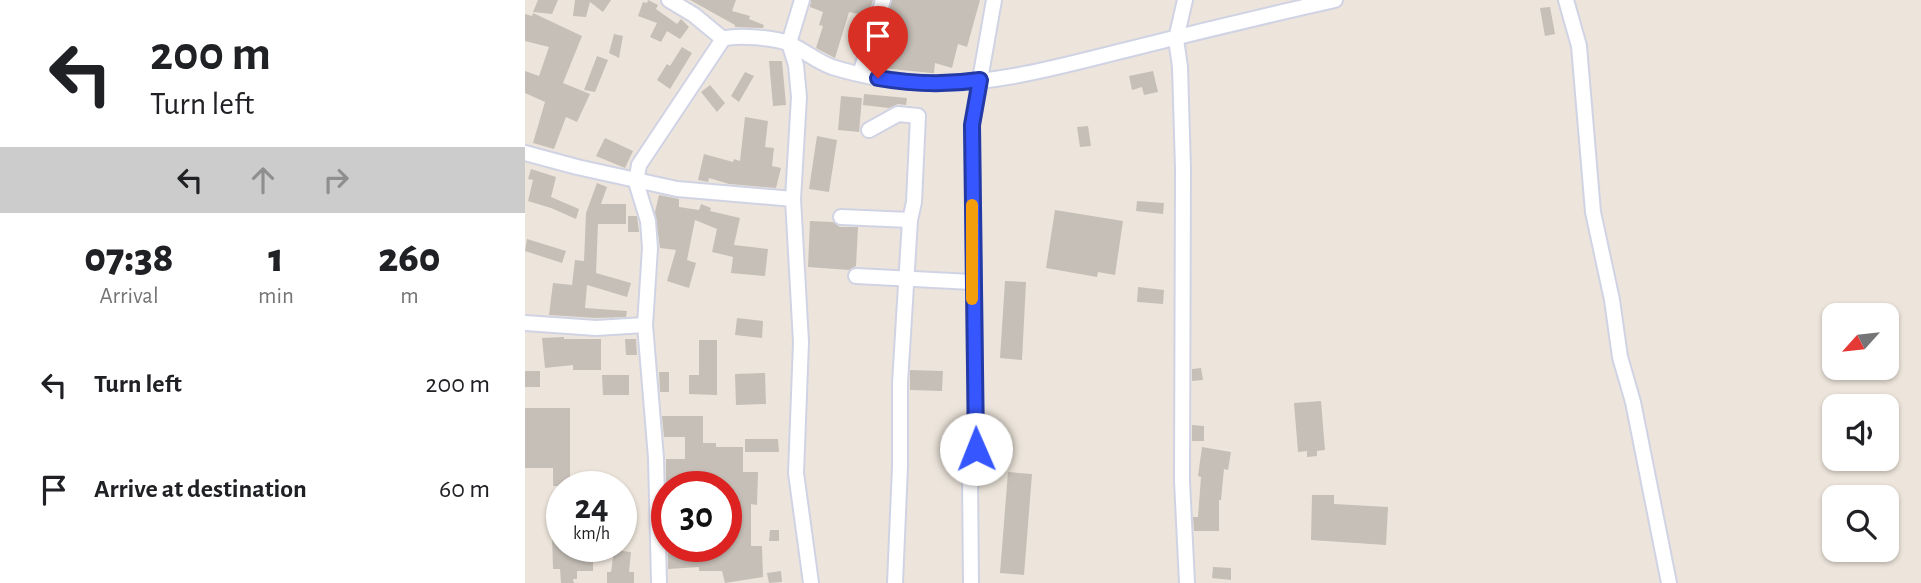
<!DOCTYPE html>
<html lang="en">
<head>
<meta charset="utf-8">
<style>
  :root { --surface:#fff; --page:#f6f6f6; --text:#202124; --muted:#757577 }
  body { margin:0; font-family:"Alegreya Sans",sans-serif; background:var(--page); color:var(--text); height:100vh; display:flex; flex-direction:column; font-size:26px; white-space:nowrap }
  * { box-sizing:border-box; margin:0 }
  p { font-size:23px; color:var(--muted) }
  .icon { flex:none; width:38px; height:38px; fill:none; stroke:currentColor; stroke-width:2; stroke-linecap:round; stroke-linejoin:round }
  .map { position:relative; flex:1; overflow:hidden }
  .side { display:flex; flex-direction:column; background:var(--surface); width:525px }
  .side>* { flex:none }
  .banner { background:#fff; color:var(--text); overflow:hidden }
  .needle { width:46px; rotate:243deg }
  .tools { position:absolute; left:1297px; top:303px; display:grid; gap:14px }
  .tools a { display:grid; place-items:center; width:77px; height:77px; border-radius:14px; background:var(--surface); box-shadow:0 2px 5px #0004; font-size:35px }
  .speed { position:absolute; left:21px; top:471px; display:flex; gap:14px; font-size:35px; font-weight:700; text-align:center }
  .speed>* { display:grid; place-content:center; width:91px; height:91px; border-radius:50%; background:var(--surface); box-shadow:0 2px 5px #0004; line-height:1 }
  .speed small { font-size:18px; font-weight:400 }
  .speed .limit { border:10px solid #d22; background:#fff; color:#111 }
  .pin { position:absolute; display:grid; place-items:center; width:60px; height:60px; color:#fff; margin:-72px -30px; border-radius:50% 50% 50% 0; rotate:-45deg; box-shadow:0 0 7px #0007 }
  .pin .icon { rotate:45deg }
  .me { position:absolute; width:77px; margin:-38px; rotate:359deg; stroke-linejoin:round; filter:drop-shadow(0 0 5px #0008) }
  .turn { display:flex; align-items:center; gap:24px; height:147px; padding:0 35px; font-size:32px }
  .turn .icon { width:91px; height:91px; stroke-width:2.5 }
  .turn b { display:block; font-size:49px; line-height:60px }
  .lanes { display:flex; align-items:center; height:66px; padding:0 35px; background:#0003; justify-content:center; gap:35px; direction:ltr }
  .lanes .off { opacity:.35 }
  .eta { display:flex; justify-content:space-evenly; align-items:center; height:119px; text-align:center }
  .eta b { font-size:42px; font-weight:800; line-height:49px }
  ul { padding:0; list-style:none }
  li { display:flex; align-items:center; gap:21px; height:105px; padding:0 35px }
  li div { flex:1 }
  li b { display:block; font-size:26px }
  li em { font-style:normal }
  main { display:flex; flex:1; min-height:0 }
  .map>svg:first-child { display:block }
  .building { fill:#c5bfb7 }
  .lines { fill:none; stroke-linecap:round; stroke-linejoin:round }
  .minor-casing { stroke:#d0d3e4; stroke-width:18 }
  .minor { stroke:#fff; stroke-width:14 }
  .route-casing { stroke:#2339a6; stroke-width:18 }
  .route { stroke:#3657ff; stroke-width:12 }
  .slow { stroke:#f59e0b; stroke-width:12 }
</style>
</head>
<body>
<main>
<section class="side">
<div class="banner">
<div class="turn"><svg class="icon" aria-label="left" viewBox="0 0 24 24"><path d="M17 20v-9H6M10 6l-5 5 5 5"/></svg><div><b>200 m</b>Turn left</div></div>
<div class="lanes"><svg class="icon" aria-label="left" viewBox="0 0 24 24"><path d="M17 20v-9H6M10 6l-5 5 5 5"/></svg><svg class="icon off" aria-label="ahead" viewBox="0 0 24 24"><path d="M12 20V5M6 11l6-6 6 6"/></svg><svg class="icon off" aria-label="right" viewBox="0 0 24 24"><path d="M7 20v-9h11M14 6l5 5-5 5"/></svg></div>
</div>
<div class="eta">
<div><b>07:38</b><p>Arrival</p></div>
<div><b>1</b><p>min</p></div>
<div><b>260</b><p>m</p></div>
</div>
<ul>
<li><svg class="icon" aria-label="left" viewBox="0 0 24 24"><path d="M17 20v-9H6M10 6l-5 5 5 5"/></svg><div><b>Turn left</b></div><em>200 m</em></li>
<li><svg class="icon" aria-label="arrive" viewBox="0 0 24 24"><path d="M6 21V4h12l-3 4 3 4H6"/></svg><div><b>Arrive at destination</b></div><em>60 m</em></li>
</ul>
</section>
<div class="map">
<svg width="1396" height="583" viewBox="0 0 1396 583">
  <rect width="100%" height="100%" fill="#ede5db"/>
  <g class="building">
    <path d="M13,0H33L27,14L8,12Z"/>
    <path d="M50,0H86L78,12L65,2L61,17L48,16Z"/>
    <path d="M123,0L133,5L131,9L152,24L156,19L164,27L155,39L142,31L136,42L125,37L132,23L113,16L118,2L122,3Z"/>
    <path d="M165,0H211L207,11L225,16L224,19L239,25L238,28L210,27V25Z"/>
    <path d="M286,0H348L343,16L324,12L310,58L291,48L298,26L294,25L298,12L285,7Z"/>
    <path d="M367,0H455L442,47L433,44L427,68L410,63L409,73H406L347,67Z"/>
    <path d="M1025,7L1030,34L1020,36L1015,8Z"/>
    <path d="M8,13L57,36L38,83L65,94L52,122L41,117L29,149L8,143L20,102L0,93V71L14,76L24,47L0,41V14L7,16Z"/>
    <path d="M89,34L98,36L94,58L84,53Z"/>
    <path d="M157,47L167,53L145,89L132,80L142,64L145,66Z"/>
    <path d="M72,56L83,60L70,92L59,90Z"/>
    <path d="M244,61H257L261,105L248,106Z"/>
    <path d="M628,71L633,92L619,95L617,87L607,90L604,76Z"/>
    <path d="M220,72L229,76L214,102L206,96Z"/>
    <path d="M185,85L200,103L192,112L176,92Z"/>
    <path d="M339,94L382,98L381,105L373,104L364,108L338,105Z"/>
    <path d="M316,96L337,98L334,132L313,130Z"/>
    <path d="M220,117L243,121L240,147L249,148L247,166L256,168L251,188L204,184L184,178L183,182L173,180L179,154L208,162L209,159L215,161Z"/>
    <path d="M563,126L566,146L555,147L552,127Z"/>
    <path d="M292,136L312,140L304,192L284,189Z"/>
    <path d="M80,138L108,151L100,168L71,156Z"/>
    <path d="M6,169L31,177L26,197L54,209L51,219L26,208L3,201L8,180L3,179Z"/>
    <path d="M72,183L82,187L76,204H101V224H73L71,273L106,283L102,297L62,285L60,308L102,311L101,317L71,318L24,315L28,283L47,285L50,260L59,261L61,213Z"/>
    <path d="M134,195L154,199V207L174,210L176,204L186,208L185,211L215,218L209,245L243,249L240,276L206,273L208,257L187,252L192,229L170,220L162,260L171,263L164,288L142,281L151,250L135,248L130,212Z"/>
    <path d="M612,201L639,203L638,214L611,211Z"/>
    <path d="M530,210L598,221L590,275L573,272L572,277L521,268Z"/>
    <path d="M103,216H112L114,232H103Z"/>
    <path d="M285,221L308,222L315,227H333L331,266L324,270L283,267Z"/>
    <path d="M2,239L41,251L37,263L0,251Z"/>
    <path d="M480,281L501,282L497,360L475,358Z"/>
    <path d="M613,287L639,290L638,304L612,302Z"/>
    <path d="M212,318L238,321L237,338L210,335Z"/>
    <path d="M39,337V339H76V370H48V365L20,368L17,338Z"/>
    <path d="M100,339H111L112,355H101Z"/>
    <path d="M174,340H192V395L164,394V375H174Z"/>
    <path d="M676,368L678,380L667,381V369Z"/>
    <path d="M385,370L418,371L417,391L385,390Z"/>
    <rect x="0" y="371" width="15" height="16"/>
    <path d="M134,372H144V392H135Z"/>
    <path d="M240,373L241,404L211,405L210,374Z"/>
    <path d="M77,375H104V395H78Z"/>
    <path d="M796,401L800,450L792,451V456L782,457V451L773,452L769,403Z"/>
    <path d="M0,408H45V486H28V468H0Z"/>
    <path d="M137,416H178V443H191V447H218V472H233L232,505L226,504V546H237L238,577L200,583L197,571H174V567L143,569V546H201V486H141V459H160V437H139Z"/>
    <path d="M667,425L679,426V441H667Z"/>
    <path d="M220,439H253L254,452H220Z"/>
    <path d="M677,447L706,452L703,470L699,469L696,500H694V531H669L668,517H673L676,477L673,476Z"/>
    <path d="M483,472L507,474L499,575L475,573Z"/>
    <path d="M787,495H809V504L863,507L861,545L786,540Z"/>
    <path d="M25,509H37V546H68V571H52V579H48L49,583H36L35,569H28L27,533H24Z"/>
    <path d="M245,530H254V541H244Z"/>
    <path d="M89,550L106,552L104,572H109V583H82V572H86Z"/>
    <path d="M688,567L706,568V580L687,578Z"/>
    <path d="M256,571L257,582L244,583L242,573Z"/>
  </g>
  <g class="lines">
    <defs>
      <g id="minor">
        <path d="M144,0L169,15L198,39"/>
        <path d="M277,0L264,43L271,65L274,97L268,199L276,342L271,473L286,583"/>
        <path d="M660,0L651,39L655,67L658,169L657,481L662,583"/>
        <path d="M1041,0L1054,46L1068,212L1087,300L1095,357L1108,402L1144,583"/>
        <path d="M335,74L358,0"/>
        <path d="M344,130L373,114L393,116L389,202L385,220L375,383V467L370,583"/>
        <path d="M0,153L52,167L152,189L268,199"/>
        <path d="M316,217L385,220"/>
        <path d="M331,276L447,282"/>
        <path d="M0,323L71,328L120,325"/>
        <path d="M134,583L131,458L120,325L125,248L123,221L111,182L114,165L198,39C211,34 252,38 265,44C280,51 291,61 307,67C339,77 373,82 406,83C475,85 543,64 609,48C676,31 743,15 810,0"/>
        <path d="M446,583L445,477L451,449L447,125L469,0"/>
      </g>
    </defs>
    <use href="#minor" class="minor-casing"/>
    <use href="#minor" class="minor"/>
  </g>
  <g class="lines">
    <defs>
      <path id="route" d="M353,78C387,84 421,85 455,80L447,125L451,449"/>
    </defs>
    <use href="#route" class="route-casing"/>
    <use href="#route" class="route"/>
    <path class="slow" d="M447,205V299"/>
  </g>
</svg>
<div class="tools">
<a><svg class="needle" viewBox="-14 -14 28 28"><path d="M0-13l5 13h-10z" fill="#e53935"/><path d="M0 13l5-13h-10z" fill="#757577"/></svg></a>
<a><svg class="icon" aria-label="sound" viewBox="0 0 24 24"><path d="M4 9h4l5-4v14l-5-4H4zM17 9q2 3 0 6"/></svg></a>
<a><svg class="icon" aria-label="search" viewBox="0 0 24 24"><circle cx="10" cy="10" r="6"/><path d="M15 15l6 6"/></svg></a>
</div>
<div class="speed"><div>24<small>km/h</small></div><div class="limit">30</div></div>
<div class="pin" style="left:353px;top:78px;background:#d93025"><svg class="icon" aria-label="arrive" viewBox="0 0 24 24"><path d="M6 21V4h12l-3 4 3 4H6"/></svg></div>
<svg class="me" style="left:451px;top:449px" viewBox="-20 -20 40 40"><circle r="19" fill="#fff"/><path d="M0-13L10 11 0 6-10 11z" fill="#3657ff"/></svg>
</div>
</main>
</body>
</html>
